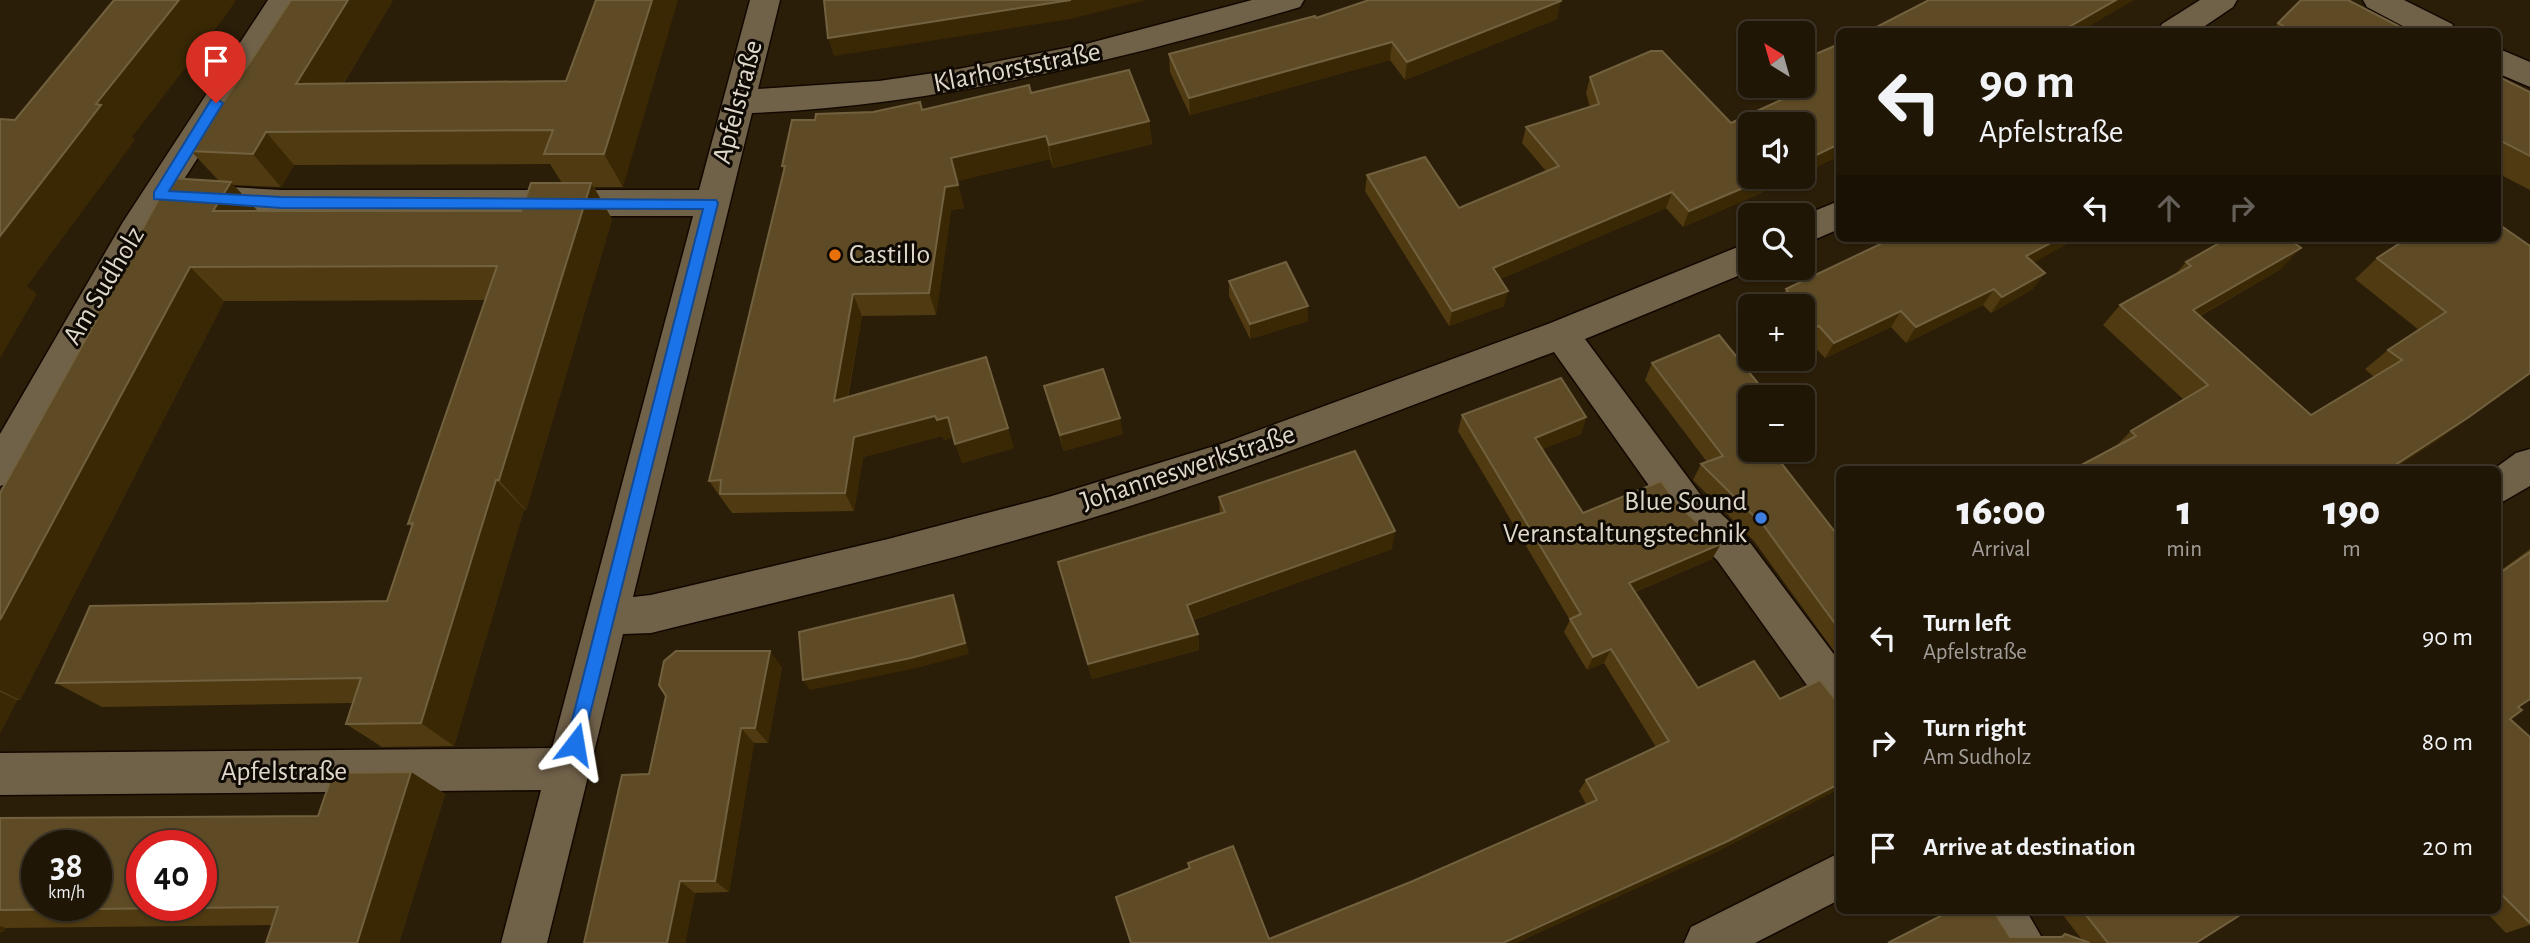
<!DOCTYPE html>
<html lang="en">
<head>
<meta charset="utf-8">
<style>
  :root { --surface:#201606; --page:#281f10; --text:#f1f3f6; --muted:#a29f9b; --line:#3d3528 }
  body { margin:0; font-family:"Alegreya Sans",sans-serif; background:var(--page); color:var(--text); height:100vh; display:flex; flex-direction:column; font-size:26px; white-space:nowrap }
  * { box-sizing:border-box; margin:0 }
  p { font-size:23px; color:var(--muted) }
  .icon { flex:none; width:38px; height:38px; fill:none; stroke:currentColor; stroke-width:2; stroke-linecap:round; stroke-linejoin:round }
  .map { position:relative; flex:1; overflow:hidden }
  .side { position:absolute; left:1836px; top:466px; width:665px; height:448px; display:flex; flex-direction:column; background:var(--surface); border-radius:10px; box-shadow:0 2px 5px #0004,0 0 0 2px var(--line) }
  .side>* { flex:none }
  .hud { position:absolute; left:1836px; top:28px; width:665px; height:214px; border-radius:10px; box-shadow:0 2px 5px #0004,0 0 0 2px var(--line); background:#201606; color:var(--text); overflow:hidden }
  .needle { width:46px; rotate:323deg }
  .controls { position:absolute; left:1738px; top:21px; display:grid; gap:14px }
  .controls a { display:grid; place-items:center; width:77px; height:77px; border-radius:10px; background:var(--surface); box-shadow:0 2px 5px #0004,0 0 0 2px var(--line); font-size:35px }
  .speed { position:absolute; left:21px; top:830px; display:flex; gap:14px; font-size:35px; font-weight:700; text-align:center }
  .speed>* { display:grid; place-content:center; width:91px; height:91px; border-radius:50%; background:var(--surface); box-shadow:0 2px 5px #0004,0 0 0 2px var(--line); line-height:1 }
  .speed small { font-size:18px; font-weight:400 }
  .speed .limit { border:10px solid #d22; background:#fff; color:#111 }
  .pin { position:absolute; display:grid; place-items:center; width:60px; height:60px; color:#fff; margin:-72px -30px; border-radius:50% 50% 50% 0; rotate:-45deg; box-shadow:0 0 7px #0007 }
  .pin .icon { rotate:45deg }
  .me { position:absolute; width:77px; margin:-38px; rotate:14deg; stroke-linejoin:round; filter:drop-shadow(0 0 5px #0008) }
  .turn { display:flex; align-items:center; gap:24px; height:147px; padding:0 28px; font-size:32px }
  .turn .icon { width:91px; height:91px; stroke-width:2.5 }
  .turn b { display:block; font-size:49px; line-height:60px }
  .lanes { display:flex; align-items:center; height:66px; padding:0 28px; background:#0003; justify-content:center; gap:35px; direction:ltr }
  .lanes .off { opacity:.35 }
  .eta { display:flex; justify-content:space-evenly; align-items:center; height:119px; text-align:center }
  .eta b { font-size:42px; font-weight:800; line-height:49px }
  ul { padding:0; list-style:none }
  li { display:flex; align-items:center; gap:21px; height:105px; padding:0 28px }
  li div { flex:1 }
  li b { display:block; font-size:26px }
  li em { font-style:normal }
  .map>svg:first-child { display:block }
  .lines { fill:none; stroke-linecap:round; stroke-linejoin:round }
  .minor-casing { stroke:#130800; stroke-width:3 }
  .minor { fill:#706149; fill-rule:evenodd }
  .wall { fill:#4f3a11; fill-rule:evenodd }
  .shaded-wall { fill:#3a2805 }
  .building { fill:#5e4b25; stroke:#72613f; stroke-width:2; fill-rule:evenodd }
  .route { fill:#1a73e8; stroke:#114b97; stroke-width:2 }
  .food-dot { fill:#e8710a; stroke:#0f0a03; stroke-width:2.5 }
  .shop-dot { fill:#3f7fe0; stroke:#0f0a03; stroke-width:2.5 }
  .labels { text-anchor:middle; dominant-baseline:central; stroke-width:6; stroke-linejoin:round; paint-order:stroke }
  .street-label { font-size:28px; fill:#dfd7ca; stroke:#0f0a03 }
  .poi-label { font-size:28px; fill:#dfd7ca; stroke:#0f0a03; text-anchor:start }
</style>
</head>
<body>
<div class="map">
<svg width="2530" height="943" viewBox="0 0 2530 943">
  <rect width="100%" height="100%" fill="#2b1e08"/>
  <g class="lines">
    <defs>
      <g id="minor">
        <path d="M268,0H299L181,184L281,190H699L750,0H780L758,89L879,81L948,71L1086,44L1252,0H1304L1300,7C1120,60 940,105 752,113L633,597L651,595L888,539L1052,496L1224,443L1548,324L1750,242V268H1757L1585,339L1700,494L1745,536L1839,661V715L1824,709L1717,560L1672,518L1554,352C1387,414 1222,481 1051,530C918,569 785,600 651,633L623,634L547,943H501L541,790L0,795V753L552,748L693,216H281L167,208L14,482L0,486V434L123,222Z"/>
        <path d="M2200,0H2237L2233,7L2196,32H2158L2162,24Z"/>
        <path d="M2363,0H2404L2452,24L2456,32H2414L2367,7Z"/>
        <path d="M2497,48L2530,62V87L2497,73Z"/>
        <path d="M1839,201V229L1802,245V216Z"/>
        <path d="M2530,449V486L2497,505V469H2494L2516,453Z"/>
        <path d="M1839,853V900L1755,943H1684L1691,927Z"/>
        <path d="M1975,910H2026L2045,943H1994Z"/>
      </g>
    </defs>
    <use href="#minor" class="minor-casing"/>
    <use href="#minor" class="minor"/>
  </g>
  <g class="wall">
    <path d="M393,0L343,84L566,81L623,187H594L612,219L526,510L524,509L454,746L382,747L346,724L353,703L102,707L56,683L387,601L412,527L408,524L485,300L224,301L20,700H17L0,733V493L97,319L95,317L219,181L191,151ZM550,164L562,183L521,211H258L233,185L281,187L294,165Z"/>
    <path d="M1316,18L1557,19L1405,80L1390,60L1190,115L1170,72L1169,54Z"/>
    <path d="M2278,23L2410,32H2272Z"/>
    <path d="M1839,44V156L1802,174L1750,177H1798L1683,227L1666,208L1500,279L1504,306L1449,326L1365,191L1367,175L1459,208L1546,171L1522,143L1526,127L1590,107L1586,93L1590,77L1731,123L1790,95L1780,86H1802V60Z"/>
    <path d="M2497,76L2530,92V190L2497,173Z"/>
    <path d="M1031,93L1149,121L1152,144L1053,168L1050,159L957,181L964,208L951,210L936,315L862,316L848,397L1014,448L962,463L954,437L944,440L942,436L863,457L854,511L732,513L709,481L784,170L782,166L815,120L923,110Z"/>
    <path d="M1893,238H2078L2033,262V289L1991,313L1983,305L1906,343L1891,327L1825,358L1810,342L1783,295L1786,289Z"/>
    <path d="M2447,239L2444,436L2393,469H2074L2114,448L2131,431L2184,400L2103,325L2120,305L2175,275L2186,262L2281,269L2200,316L2311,415L2374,377L2365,369L2388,350L2419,330L2355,279L2377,258Z"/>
    <path d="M1229,281L1308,306V321L1250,339L1229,296Z"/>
    <path d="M1750,311V344L1737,329L1744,314Z"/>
    <path d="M1652,363L1790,452L1777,458L1839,537V658L1754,541L1693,480L1701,464L1707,462L1645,380Z"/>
    <path d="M1044,386L1123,434L1064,451L1048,402Z"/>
    <path d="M1462,415L1586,417L1581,434L1542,449L1583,513L1712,559L1635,592L1698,688L1780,699H1835L1839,701V789L1718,851L1516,943H1131L1189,869L1188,863L1269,939L1413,881L1586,804L1579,791L1586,780L1656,747L1604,663L1587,670L1564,632L1570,620L1458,431Z"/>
    <path d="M1219,497L1392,549L1193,620L1198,634L1199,650L1092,679L1058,562L1220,514Z"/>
    <path d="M2530,549V699L2518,707L2510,719L2530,737V925L2506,933L2484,910H2497V573Z"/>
    <path d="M782,667L768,743H754L729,892L695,893L685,943L649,774Z"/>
    <path d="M411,772L445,794L399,943H266L272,925L6,928L3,932H0V818L318,816Z"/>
    <path d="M2059,910H2248L2196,943H1888L2010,937H2057L2065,934L2083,941Z"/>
  </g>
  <g class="shaded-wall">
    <path d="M179,0H236L226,15L132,137L135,140L27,286L37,294L0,358V236L96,104Z"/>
    <path d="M348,0H393L322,118L296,84Z"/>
    <path d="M652,0H678L623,187L604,154Z"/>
    <path d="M1071,0H1146L1070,19L834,56L828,38Z"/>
    <path d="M2116,0H2134L2079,32H2060Z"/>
    <path d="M1561,1L1557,19L1405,80L1407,62Z"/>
    <path d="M1392,42L1390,60L1190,115L1189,98Z"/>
    <path d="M1149,121L1152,144L1053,168L1049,145Z"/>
    <path d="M266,132L294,165L281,187L253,154Z"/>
    <path d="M1046,136L1050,159L957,181L951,158Z"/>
    <path d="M1839,144V156L1802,174V162Z"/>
    <path d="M1769,177H1798L1683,227L1689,211Z"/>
    <path d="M231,182L263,217L213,211Z"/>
    <path d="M591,183L612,219L526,510L499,480Z"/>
    <path d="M958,185L964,208L951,210L936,315L929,293L945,187Z"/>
    <path d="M1672,192L1666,208L1489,284L1493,268Z"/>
    <path d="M2060,238H2078L2015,273L2026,256Z"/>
    <path d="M2301,248L2281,269L2174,330L2193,310Z"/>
    <path d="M190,267L224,301L20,700L0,690V620Z"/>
    <path d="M2045,273L2033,289L1991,313L2002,297Z"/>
    <path d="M1994,289L1983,305L1906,343L1916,327Z"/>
    <path d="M1508,291L1504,306L1449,326L1452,311Z"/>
    <path d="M853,294L862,316L843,421L834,401Z"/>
    <path d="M1308,306V321L1250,339V324Z"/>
    <path d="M1901,311L1891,327L1825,358L1834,343Z"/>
    <path d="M1819,326L1810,342L1802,346V334Z"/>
    <path d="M2530,374L2444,436L2393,469H2389Z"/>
    <path d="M935,416L948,417L955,437L944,440L942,436L863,457L854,511L845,493L854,437Z"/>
    <path d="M1586,417L1581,434L1530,454L1535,438Z"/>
    <path d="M1120,418L1123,434L1064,451L1060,435Z"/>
    <path d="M1008,428L1014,448L962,463L955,444Z"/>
    <path d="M1770,450H1792L1790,452L1761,465Z"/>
    <path d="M496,480L524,509L454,746L421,723Z"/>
    <path d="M1395,531L1392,549L1189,621L1187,605Z"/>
    <path d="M1721,544L1712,559L1622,597L1629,583Z"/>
    <path d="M953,595L958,606L969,654L917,668L810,690L803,680Z"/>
    <path d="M1198,634L1199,650L1092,679L1088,664Z"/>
    <path d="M1611,649L1604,663L1587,670L1593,657Z"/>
    <path d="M770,651L782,667L768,743L755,728Z"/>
    <path d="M0,692L17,700L0,733Z"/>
    <path d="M741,728L754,743L729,892L715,881Z"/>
    <path d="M411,772L445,794L399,943H357Z"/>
    <path d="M1839,784V789L1718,851L1516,943H1503Z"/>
    <path d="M680,881L695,893L685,943H667Z"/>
    <path d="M0,926L6,928L3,932L0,931Z"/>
  </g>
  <g class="building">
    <path d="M114,0H179L96,104L101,105L0,236V119L15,120Z"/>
    <path d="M291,0H348L296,84L566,81L596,0H652L604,154H544L553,130L266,132L253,154L191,151Z"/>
    <path d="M824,0H1071L828,38Z"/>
    <path d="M1369,0H1560L1561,1L1407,62L1392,42L1189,98L1169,54L1315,16L1316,18Z"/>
    <path d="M1929,0H2116L2060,32H1867Z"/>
    <path d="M2301,0H2348L2410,32H2294L2278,23Z"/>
    <path d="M1839,44V144L1802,162V124H1750V177H1769L1689,211L1672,192L1493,268L1508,291L1452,311L1367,175L1425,157L1459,208L1559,166L1526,127L1599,104L1590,77L1651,51H1662L1731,123L1807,88L1802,83V60Z"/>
    <path d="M1129,70L1149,121L1049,145L1046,136L951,158L958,185L945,187L929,293L853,294L834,401L986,357L1008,428L955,444L948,417L937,420L935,416L854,437L845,493L720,494L721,480L709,481L785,166H782L792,120H815L816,114L873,112L920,102L922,110L1029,85L1031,93Z"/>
    <path d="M2497,76L2530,92V156L2497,139Z"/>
    <path d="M170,178L231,182L213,211H521L531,183H591L499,480H496L421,723L346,724L361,678L56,683L90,606L387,601L413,523L408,524L497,266L190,267L0,620V493L98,317H95Z"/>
    <path d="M2497,223L2530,246V373L2469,417L2389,469H2074L2136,436L2131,431L2208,385L2120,305L2191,266L2186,262L2228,238H2288L2301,248L2193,310L2311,415L2402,360L2388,350L2446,312L2377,258L2408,238H2445L2447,239L2448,238H2497Z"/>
    <path d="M1893,238H2060L2026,256L2045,273L2002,297L1994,289L1916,327L1901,311L1834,343L1819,326L1802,334V306H1759L1788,292L1786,289Z"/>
    <path d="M1286,262L1308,306L1250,324L1229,281Z"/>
    <path d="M1750,311V320L1744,314Z"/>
    <path d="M1719,335L1769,397H1750V450H1771L1839,537V629L1764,526L1701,464L1723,456L1652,363Z"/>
    <path d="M1103,369L1120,418L1060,435L1044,386Z"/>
    <path d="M1561,378L1586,417L1535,438L1583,513L1661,481L1678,505L1721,544L1629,583L1698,688L1754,661L1780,699L1820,680L1835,699L1839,701V784L1728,841L1503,943H1131L1116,897L1190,868L1188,863L1233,846L1269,939L1413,881L1597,800L1586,780L1669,741L1611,649L1593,657L1570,619L1581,614L1462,415Z"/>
    <path d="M1355,451L1395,531L1187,605L1198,634L1088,664L1058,562L1225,512L1219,497Z"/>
    <path d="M2530,552V699L2518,707L2522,710L2510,719L2530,737V923L2497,890V575Z"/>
    <path d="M953,595L965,643L911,658L803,680L799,632Z"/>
    <path d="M676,651H770L755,728H741L715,881H680L667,943H584L622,775L649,774L666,696L659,685L664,661Z"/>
    <path d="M411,772L357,943H266L278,907L0,910V818L318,816L333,773ZM37,845H96V905H37ZM142,845H201V905H142Z"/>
    <path d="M1952,910H1993L2010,937H2062L2065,934L2090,943H1888Z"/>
    <path d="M2082,910H2248L2196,943H2108Z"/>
  </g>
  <path class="route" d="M216,99L223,103L169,191L281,197L716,200L718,203L581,750L575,752L569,750L566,744L703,209L281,208L154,199V192L211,100Z"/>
  <circle class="food-dot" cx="835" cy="255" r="7"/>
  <circle class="shop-dot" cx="1761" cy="518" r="7"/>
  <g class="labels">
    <g class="street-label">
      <text transform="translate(1017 68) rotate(-11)">Klarhorststraße</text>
      <text transform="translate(738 102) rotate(-75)">Apfelstraße</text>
      <text transform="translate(104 286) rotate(-59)">Am Sudholz</text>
      <text transform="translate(1188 468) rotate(-18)">Johanneswerkstraße</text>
      <text x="284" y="772">Apfelstraße</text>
    </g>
    <g class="poi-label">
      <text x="849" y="255">Castillo</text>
      <text x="1747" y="502" text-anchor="end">Blue Sound<tspan x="1747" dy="32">Veranstaltungstechnik</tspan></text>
    </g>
  </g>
</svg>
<div class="controls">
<a><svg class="needle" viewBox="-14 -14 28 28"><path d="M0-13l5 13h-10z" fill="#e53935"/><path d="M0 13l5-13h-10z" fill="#a29f9b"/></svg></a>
<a><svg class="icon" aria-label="sound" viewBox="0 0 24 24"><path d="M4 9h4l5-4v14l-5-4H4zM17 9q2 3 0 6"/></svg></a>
<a><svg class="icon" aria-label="search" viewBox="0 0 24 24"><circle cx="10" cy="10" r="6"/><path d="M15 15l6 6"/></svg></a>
<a>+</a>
<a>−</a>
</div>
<div class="speed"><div>38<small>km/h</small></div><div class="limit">40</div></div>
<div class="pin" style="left:216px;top:103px;background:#d93025"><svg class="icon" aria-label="arrive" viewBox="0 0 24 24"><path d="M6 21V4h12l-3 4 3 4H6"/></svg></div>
<svg class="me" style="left:575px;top:744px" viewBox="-20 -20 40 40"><path d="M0-17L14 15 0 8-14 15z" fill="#1a73e8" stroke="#fff" stroke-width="4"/></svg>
<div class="hud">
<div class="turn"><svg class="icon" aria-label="left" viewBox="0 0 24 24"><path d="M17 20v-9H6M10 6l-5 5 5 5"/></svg><div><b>90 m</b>Apfelstraße</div></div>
<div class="lanes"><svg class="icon" aria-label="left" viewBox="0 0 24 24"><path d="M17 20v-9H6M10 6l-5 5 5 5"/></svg><svg class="icon off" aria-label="ahead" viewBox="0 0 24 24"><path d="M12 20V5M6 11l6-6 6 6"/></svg><svg class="icon off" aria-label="right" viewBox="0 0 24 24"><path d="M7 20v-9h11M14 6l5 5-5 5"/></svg></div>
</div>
<section class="side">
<div class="eta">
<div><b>16:00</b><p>Arrival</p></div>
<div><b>1</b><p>min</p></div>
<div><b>190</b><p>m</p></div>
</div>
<ul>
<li><svg class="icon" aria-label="left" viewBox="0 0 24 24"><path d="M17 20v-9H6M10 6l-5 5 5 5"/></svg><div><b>Turn left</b><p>Apfelstraße</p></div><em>90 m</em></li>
<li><svg class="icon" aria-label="right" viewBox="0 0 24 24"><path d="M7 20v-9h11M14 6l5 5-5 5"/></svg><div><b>Turn right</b><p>Am Sudholz</p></div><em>80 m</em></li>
<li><svg class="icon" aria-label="arrive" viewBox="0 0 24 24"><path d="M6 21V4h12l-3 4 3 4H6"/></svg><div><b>Arrive at destination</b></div><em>20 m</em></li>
</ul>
</section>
</div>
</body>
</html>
